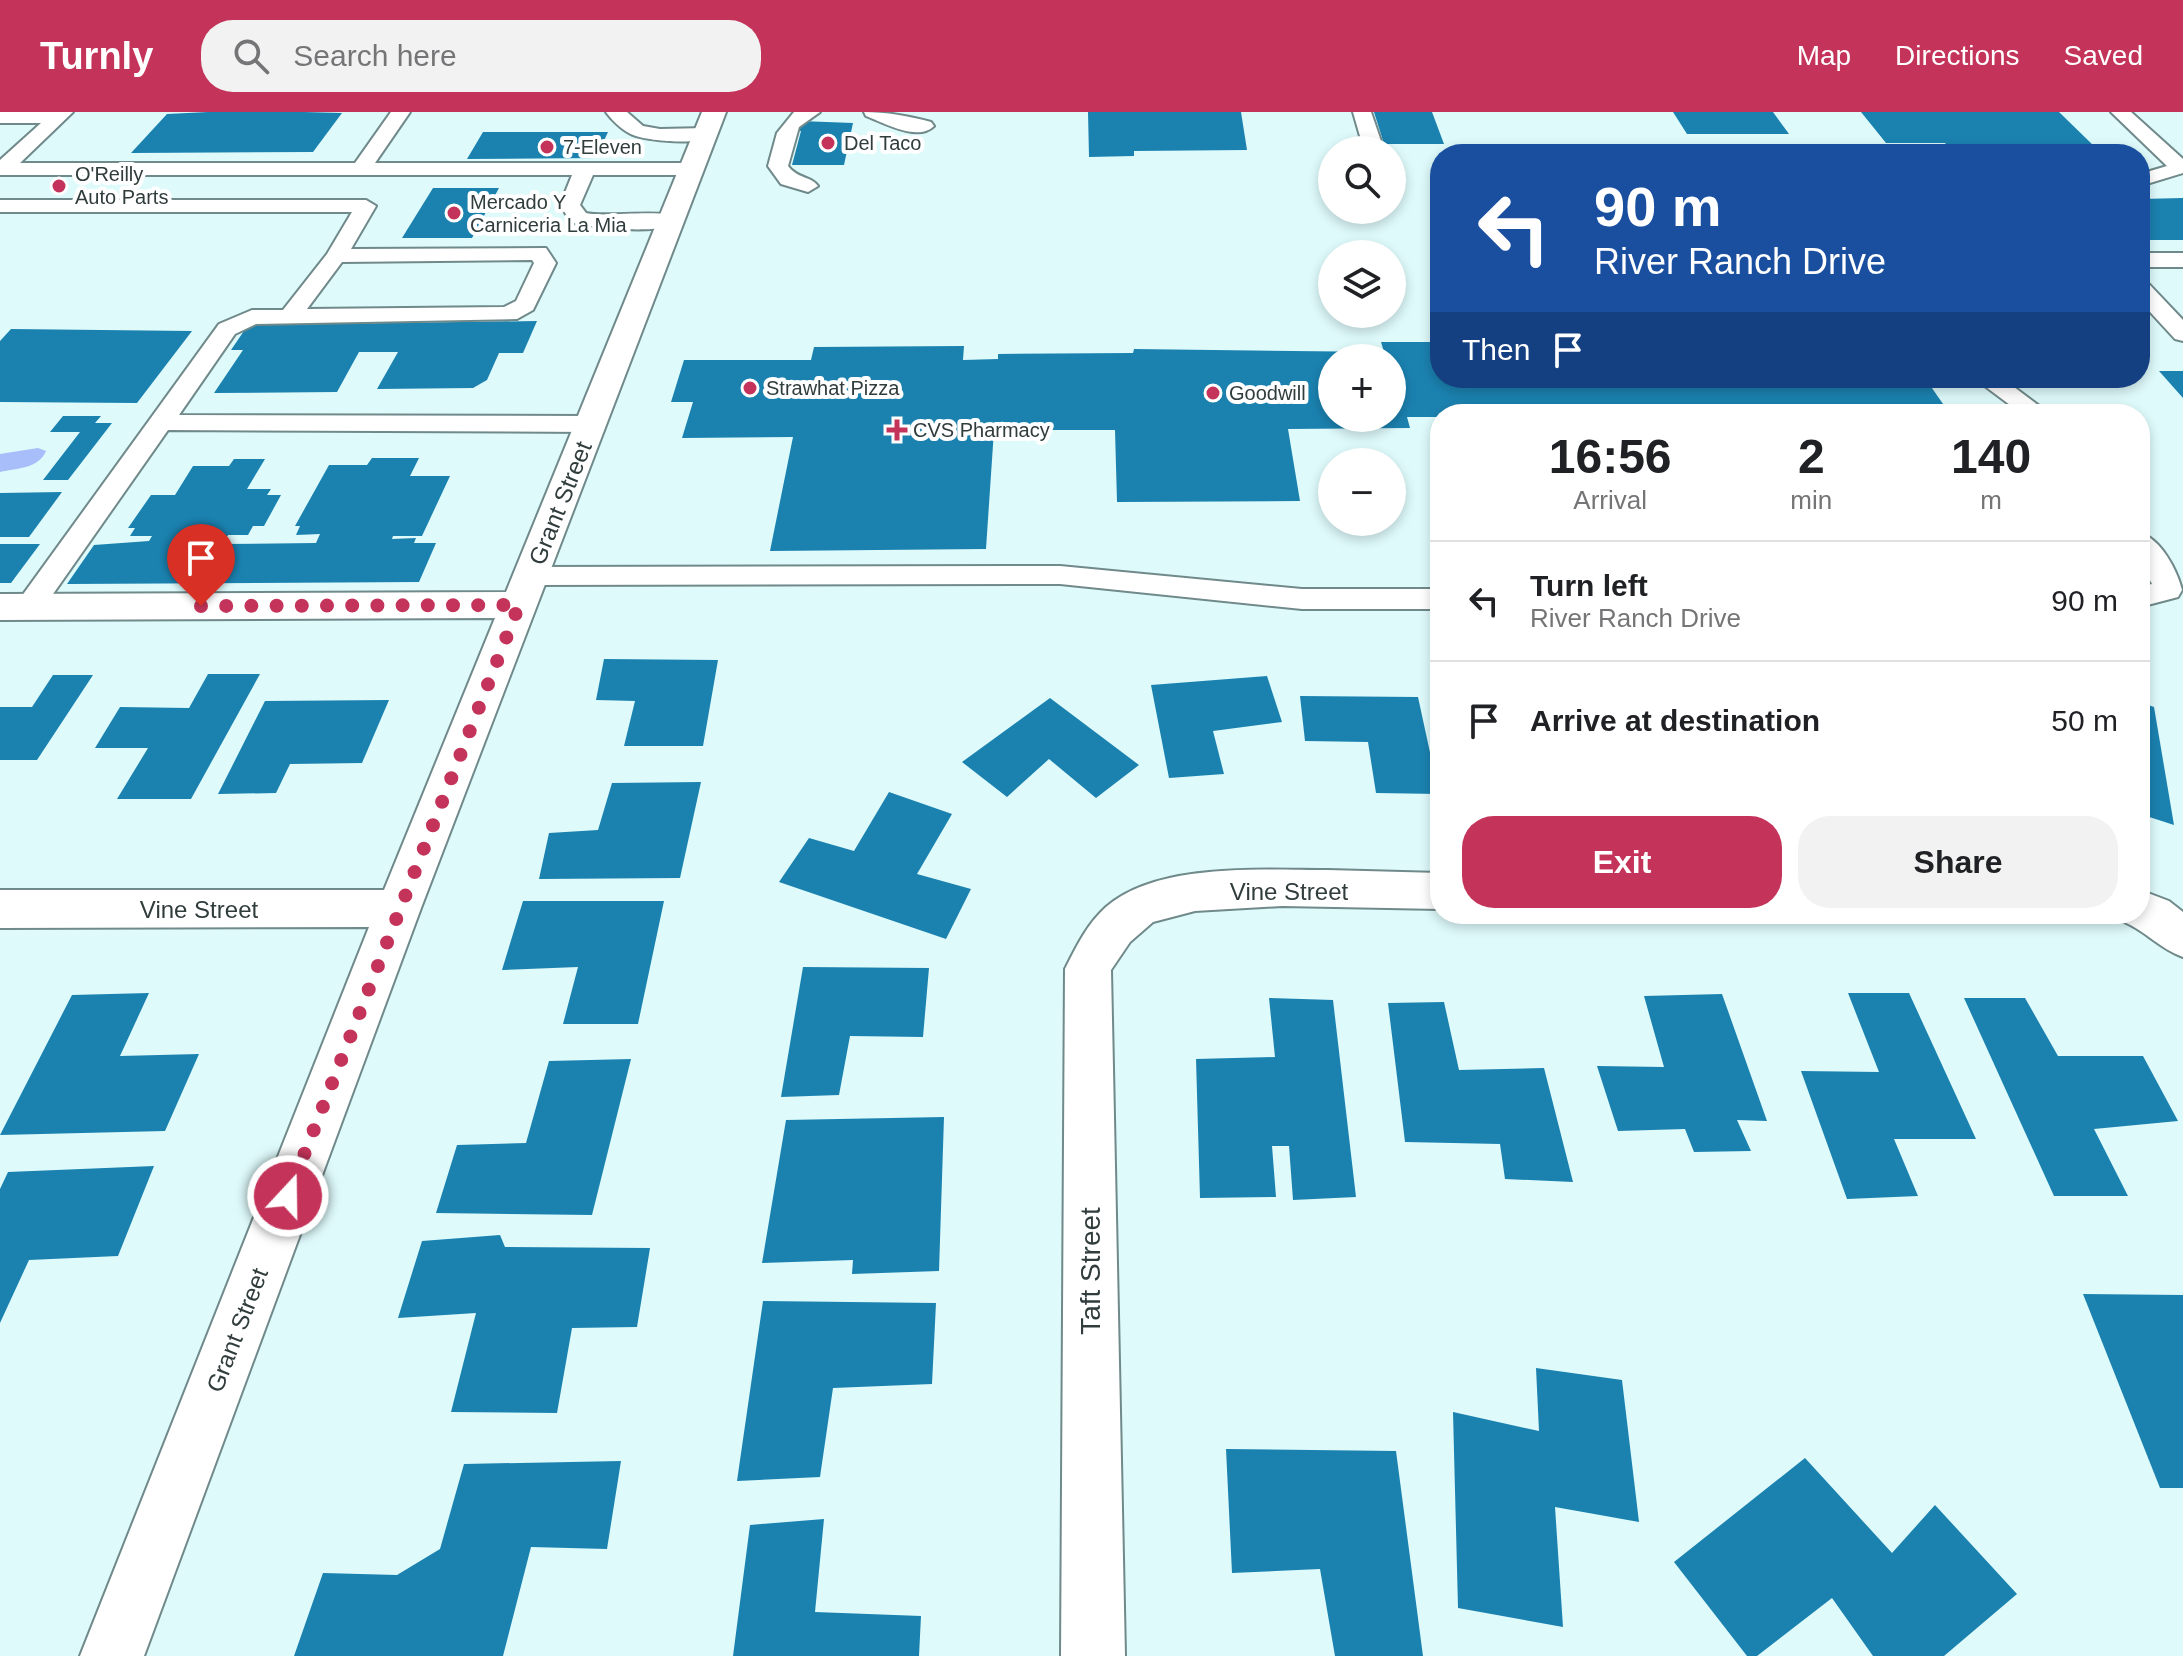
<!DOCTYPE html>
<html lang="en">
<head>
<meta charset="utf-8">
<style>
  :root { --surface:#fff; --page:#f2f2f2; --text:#202124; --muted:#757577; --line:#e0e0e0; --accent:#c4345a }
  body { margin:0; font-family:Arial,sans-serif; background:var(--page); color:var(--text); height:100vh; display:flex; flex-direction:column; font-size:30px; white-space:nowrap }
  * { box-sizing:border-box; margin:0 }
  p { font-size:26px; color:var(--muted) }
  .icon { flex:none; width:44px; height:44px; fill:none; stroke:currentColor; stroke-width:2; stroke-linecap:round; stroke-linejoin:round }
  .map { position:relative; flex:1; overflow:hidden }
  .side { position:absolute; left:1430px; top:292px; width:720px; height:520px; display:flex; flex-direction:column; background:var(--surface); border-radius:32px; box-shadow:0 4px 12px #0003 }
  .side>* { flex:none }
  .top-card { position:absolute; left:1430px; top:32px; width:720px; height:244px; border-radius:32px; box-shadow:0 4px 12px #0003; background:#1a4fa0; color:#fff; overflow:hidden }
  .buttons { position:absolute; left:1318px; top:24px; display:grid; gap:16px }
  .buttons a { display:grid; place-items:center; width:88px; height:88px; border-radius:50%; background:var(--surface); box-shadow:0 4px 12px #0003; font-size:40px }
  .pin { position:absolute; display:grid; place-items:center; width:68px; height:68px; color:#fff; margin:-82px -34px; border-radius:50% 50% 50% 0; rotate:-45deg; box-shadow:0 0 8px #0007 }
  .pin .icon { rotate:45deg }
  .me { position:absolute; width:88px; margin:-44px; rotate:21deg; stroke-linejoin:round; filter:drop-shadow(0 0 6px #0008) }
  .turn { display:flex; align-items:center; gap:28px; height:168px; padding:0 32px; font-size:36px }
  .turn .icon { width:104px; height:104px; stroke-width:2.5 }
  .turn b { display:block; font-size:56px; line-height:68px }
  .then { display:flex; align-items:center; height:76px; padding:0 32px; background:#0003; gap:16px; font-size:30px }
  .eta { display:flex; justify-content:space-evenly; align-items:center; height:136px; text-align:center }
  .eta b { font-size:48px; font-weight:700; line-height:56px }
  .cta { display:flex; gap:16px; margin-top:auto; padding:16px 32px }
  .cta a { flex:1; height:92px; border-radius:32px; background:var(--accent); color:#fff; font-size:32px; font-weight:700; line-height:92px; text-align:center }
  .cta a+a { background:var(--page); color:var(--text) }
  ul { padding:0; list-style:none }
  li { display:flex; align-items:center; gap:24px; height:120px; padding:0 32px; border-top:2px solid var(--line) }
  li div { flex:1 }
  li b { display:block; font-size:30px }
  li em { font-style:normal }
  header { display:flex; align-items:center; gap:48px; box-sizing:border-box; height:112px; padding:0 40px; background:var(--accent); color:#fff }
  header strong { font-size:38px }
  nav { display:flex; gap:44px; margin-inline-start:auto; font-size:28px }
  .search { width:560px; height:72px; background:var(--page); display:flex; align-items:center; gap:20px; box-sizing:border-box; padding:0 28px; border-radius:32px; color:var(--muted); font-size:30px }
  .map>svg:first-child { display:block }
  .water { fill:#a7befa }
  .building { fill:#1b82b0; fill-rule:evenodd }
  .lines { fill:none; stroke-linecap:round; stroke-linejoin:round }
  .lane-casing { stroke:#70898a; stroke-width:4 }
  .street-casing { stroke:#70898a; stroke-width:4 }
  .lane { fill:#fff; fill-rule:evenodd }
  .street { fill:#fff; fill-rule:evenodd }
  .route { stroke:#c4345a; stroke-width:14; stroke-dasharray:0 25.2 }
  .poi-dot { fill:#c4345a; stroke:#fff; stroke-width:3 }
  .labels { text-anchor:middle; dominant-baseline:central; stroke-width:8; stroke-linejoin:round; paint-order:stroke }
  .far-poi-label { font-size:20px; fill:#313c3d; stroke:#fff; text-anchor:start }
  .street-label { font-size:24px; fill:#313c3d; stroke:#fff }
  .near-street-label { font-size:28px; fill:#313c3d; stroke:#fff }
</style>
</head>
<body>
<header>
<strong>Turnly</strong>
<div class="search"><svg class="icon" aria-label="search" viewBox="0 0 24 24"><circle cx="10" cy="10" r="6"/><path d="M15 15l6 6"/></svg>Search here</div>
<nav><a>Map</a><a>Directions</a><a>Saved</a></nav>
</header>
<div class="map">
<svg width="2183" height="1544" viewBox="0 0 2183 1544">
  <rect width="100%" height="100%" fill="#defafb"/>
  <path class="water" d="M38,336L46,339C38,357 18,356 0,360V342Z"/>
  <g class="building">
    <path d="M208,0H304L342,1L313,40L131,41L167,2Z"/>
    <path d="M1088,0H1241L1247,38L1134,39V44L1089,45Z"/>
    <path d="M1374,0H1432L1444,32H1384Z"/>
    <path d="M1673,0H1773L1789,22H1687Z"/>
    <path d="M1861,0H2059L2097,37L1951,38L1945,31H1886Z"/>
    <path d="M800,9L853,11L844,53H792L801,19H798Z"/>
    <path d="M483,20H608L596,46L467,47Z"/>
    <path d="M433,76H499L472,126H402Z"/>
    <path d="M2183,86V128H2140V87Z"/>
    <path d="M537,209L523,241H499L487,268L473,276L377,277L398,240H359L337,280L214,281L243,238H231L248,213Z"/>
    <path d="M11,217L192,219L137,291L0,290V229Z"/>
    <path d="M1381,230H1440V266H1925L1950,302H1440V305H1407L1410,316L1288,317L1300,389L1117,390L1115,318H994L986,437L770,439L793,325L682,326L693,290H671L684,248H811L814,235L964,234L963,248L998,247V242L1133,241L1134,237L1384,240ZM1332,246H1392V306H1332Z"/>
    <path d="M2159,259H2183V286Z"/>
    <path d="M63,304H101L95,311H112L68,368H43L80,320H50Z"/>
    <path d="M372,346H419L410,364H450L422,424H393L392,427L416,426L414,431H436L419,470L67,472L94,433L149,429L152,424H130L135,416H128L151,383H175L193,354H229L234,347H265L247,377H271L267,383H281L264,414H253L248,423H228L223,432L316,431L320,422L296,423L300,414H295L329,353H367Z"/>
    <path d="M62,380L29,425H0V381Z"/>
    <path d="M0,432H40L11,471H0Z"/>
    <path d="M604,547L718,548L703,634H624L635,589L596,588Z"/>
    <path d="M208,562H260L191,687H117L148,636H95L120,595L189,596Z"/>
    <path d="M53,563H93L37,648H0V595H32Z"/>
    <path d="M1267,564L1282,610L1213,619L1224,662L1169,666L1151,573Z"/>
    <path d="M1300,584L1418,585L1439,682L1376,681L1368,630L1305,629Z"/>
    <path d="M1050,586L1139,653L1096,686L1049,647L1007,685L962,650Z"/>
    <path d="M389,588L362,651L290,652L276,681L218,682L265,589Z"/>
    <path d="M2140,590L2154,595L2174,713L2140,702Z"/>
    <path d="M701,670L680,766L539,767L549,721L598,718L612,671Z"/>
    <path d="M889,680L952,702L917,762L971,777L946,827L779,770L809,726L854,739Z"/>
    <path d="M523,789H664L638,912H563L578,855L502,858Z"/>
    <path d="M803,855L929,856L923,925L850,924L839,983L781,985Z"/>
    <path d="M149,881L120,944L199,942L165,1019L0,1023L72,883Z"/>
    <path d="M1848,881H1909L1976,1027H1894L1918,1084L1847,1087L1801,959L1879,960Z"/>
    <path d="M1722,882L1767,1009L1737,1008L1751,1039L1694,1040L1685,1017L1618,1019L1597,954L1664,955L1644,884Z"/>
    <path d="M1269,886L1333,888L1356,1085L1293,1088L1289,1034H1272L1276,1085L1200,1086L1196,947L1275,945Z"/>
    <path d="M1964,886H2025L2058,944H2143L2178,1009L2094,1017L2128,1084H2054Z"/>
    <path d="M1444,890L1459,958L1544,956L1573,1070L1505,1067L1500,1032L1405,1030L1388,891Z"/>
    <path d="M631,947L592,1103L436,1101L457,1033L526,1031L549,949Z"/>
    <path d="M944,1005L939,1159L852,1162L853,1148L762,1151L786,1008Z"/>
    <path d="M154,1054L118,1144L29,1148L0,1211V1077L8,1060Z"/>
    <path d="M500,1123L505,1135L650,1136L637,1215L572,1216L557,1301L451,1300L476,1201L398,1206L422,1129Z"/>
    <path d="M2083,1182L2183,1183V1376H2160Z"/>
    <path d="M763,1189L936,1191L932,1272L833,1276L820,1365L737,1369Z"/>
    <path d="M1536,1256L1622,1268L1639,1410L1555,1395L1563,1515L1458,1496L1453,1300L1539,1319Z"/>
    <path d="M1226,1337L1396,1339L1423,1544H1335L1320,1457L1232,1461Z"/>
    <path d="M1805,1346L1892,1441L1935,1393L2017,1482L1944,1544H1873L1832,1486L1757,1544H1747L1674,1450Z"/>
    <path d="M621,1349L607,1437L531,1435L503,1544H294L323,1461L397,1463L440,1437L464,1352Z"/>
    <path d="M824,1407L815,1500L921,1504L919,1544H733L750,1413Z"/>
  </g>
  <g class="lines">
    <defs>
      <g id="lane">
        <path d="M0,0H73L20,51H355L391,0H410L375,51H692L702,57L692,63H593L580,93L586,101C607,106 670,95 682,108C668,124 591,116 571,110L560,93L572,63H0V48L41,11H0Z"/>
        <path d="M606,0H627L643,14L660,17L706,16L716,22C704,34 644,30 629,21C621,17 611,7 606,0Z"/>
        <path d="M794,0H820L799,15L788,54C798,67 811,64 818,74L808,80L781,72L768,54L777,21Z"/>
        <path d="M864,0C886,0 909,4 931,10L934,14C918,30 884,11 866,4Z"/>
        <path d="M1353,0H1371L1384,38H1364Z"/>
        <path d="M2111,0H2131L2183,47V61L2140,74V62L2167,54Z"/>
        <path d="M0,88H366L376,94L351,137L546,136L556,151L533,198L517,207L256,212L235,222L179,303L591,304L600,307L604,312L600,317L591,320L168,318L39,502L29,505L19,502L15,495L19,488L219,212L252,198H283L327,142L352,100H0ZM532,148L534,151L516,189L504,195L307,197L342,150Z"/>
        <rect x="2140" y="141" width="43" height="14"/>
        <path d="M2140,169L2148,171L2183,208V229L2175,227L2140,189Z"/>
        <path d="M1974,266H2002L2050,302H2022Z"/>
        <path d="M2140,421C2161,427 2177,458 2182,478L2178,485L2140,495V475L2152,472L2140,449Z"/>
        <path d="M1060,454L1302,477H1440V497H1302L1060,472L531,473L521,471L517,464L521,457L531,455Z"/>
      </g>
      <g id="street">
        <path d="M702,0H726L421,796L144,1544H80L369,815L0,816V778H384L495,506L0,508V482L506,480Z"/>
        <path d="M1328,758L1440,761V797L1282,794L1195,799L1153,810L1130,830L1111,858L1125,1544H1061L1065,857C1076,835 1087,812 1106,795C1157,750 1264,758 1328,758Z"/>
        <path d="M2140,778L2169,789L2183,800V845C2160,837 2146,819 2124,810L2120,802H2140Z"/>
      </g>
    </defs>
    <use href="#lane" class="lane-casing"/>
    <use href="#street" class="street-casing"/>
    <use href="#lane" class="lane"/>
    <use href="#street" class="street"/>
  </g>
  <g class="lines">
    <path class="route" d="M201,494L519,493L288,1084"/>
  </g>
  <g class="poi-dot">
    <circle cx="828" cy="31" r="8"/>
    <circle cx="547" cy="35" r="8"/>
    <circle cx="59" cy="74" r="8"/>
    <circle cx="454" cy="101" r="8"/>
    <circle cx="750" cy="276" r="8"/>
    <circle cx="1213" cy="281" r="8"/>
    <path d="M893 306h8v8h8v8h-8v8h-8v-8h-8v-8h8z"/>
  </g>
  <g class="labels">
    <g class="far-poi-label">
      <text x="844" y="31">Del Taco</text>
      <text x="563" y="35">7-Eleven</text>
      <text x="75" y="62">O'Reilly<tspan x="75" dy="23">Auto Parts</tspan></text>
      <text x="470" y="90">Mercado Y<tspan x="470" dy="23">Carniceria La Mia</tspan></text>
      <text x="766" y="276">Strawhat Pizza</text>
      <text x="1229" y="281">Goodwill</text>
      <text x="913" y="318">CVS Pharmacy</text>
    </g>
    <g class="street-label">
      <text transform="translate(560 391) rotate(-68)">Grant Street</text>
      <text x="1289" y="779">Vine Street</text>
      <text x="199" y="797">Vine Street</text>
      <text transform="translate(237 1218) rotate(-69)">Grant Street</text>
    </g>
    <g class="near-street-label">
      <text transform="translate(1090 1159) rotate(-90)">Taft Street</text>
    </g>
  </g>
</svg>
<div class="buttons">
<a><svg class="icon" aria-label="search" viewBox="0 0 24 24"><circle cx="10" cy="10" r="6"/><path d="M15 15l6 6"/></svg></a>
<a><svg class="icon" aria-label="layers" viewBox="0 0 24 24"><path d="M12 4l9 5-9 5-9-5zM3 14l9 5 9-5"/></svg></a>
<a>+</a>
<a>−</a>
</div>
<div class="pin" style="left:201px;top:494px;background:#d93025"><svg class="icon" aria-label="arrive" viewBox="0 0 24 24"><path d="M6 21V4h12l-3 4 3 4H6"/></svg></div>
<svg class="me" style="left:288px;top:1084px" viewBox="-20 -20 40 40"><circle r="17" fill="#c4345a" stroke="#fff" stroke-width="3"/><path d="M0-11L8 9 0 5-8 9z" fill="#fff"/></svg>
<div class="top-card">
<div class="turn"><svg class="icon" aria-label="left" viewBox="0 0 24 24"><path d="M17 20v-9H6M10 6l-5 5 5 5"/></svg><div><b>90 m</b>River Ranch Drive</div></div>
<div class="then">Then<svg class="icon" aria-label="arrive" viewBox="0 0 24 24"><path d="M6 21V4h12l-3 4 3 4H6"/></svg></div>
</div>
<section class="side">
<div class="eta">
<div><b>16:56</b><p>Arrival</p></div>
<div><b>2</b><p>min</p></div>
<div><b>140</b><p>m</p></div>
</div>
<ul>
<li><svg class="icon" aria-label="left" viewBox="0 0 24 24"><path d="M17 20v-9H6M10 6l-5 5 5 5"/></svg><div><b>Turn left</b><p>River Ranch Drive</p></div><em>90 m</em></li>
<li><svg class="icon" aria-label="arrive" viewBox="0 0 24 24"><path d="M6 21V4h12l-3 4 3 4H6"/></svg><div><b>Arrive at destination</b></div><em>50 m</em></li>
</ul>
<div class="cta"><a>Exit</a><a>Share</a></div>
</section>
</div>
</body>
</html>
